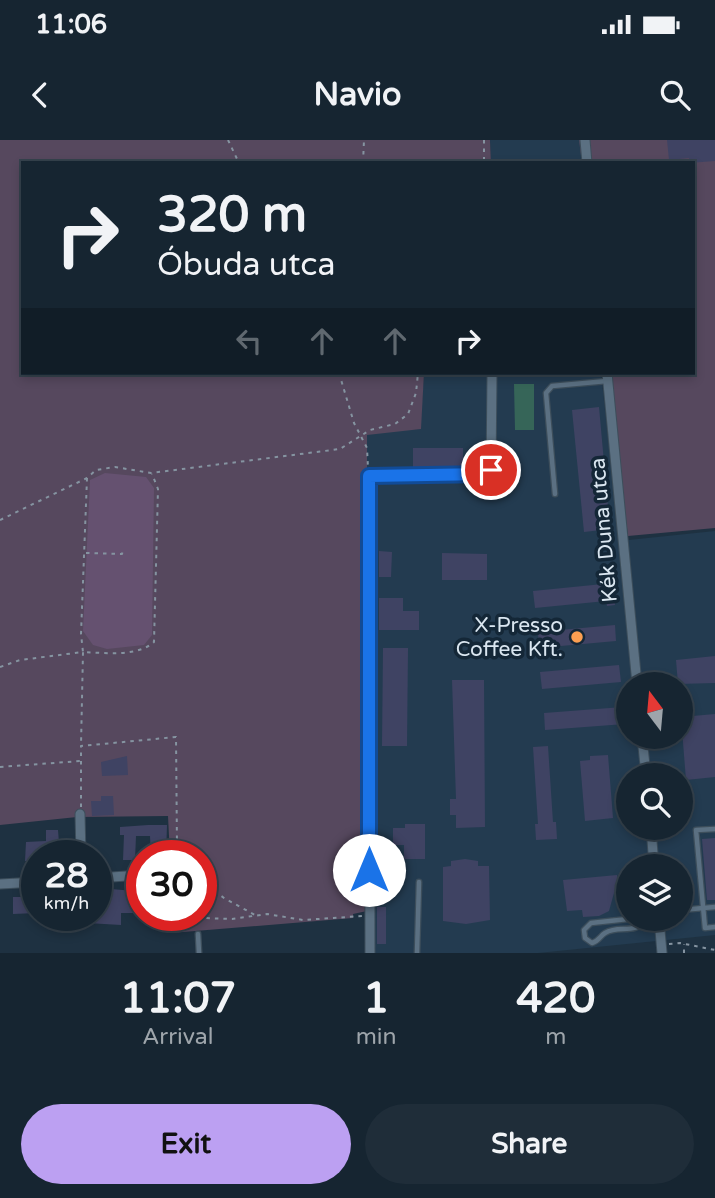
<!DOCTYPE html>
<html lang="en">
<head>
<meta charset="utf-8">
<style>
  :root { --surface:#162531; --page:#1f2d39; --text:#f1f3f6; --muted:#9ea5ab; --line:#35424d; --accent:#bca0f2 }
  body { margin:0; font-family:"Varela Round",sans-serif; background:var(--page); color:var(--text); height:100vh; display:flex; flex-direction:column; font-size:26px; white-space:nowrap }
  * { box-sizing:border-box; margin:0 }
  p { font-size:23px; color:var(--muted) }
  .icon { flex:none; width:38px; height:38px; fill:none; stroke:currentColor; stroke-width:2; stroke-linecap:round; stroke-linejoin:round }
  .map { position:relative; height:813px; overflow:hidden }
  .sheet { display:flex; flex-direction:column; background:var(--surface); flex:1 }
  .sheet>* { flex:none }
  .hud { position:absolute; left:21px; top:21px; width:674px; height:214px; border-radius:0px; box-shadow:0 4px 10px #0003,0 0 0 2px var(--line); background:#162531; color:var(--text); overflow:hidden }
  .needle { width:46px; rotate:344deg }
  .controls { position:absolute; left:616px; top:532px; display:grid; gap:14px }
  .controls a { display:grid; place-items:center; width:77px; height:77px; border-radius:50%; background:var(--surface); box-shadow:0 4px 10px #0003,0 0 0 2px var(--line); font-size:35px }
  .speed { position:absolute; left:21px; top:700px; display:flex; gap:14px; font-size:35px; font-weight:700; text-align:center }
  .speed>* { display:grid; place-content:center; width:91px; height:91px; border-radius:50%; background:var(--surface); box-shadow:0 4px 10px #0003,0 0 0 2px var(--line); line-height:1 }
  .speed small { font-size:18px; font-weight:400 }
  .speed .limit { border:10px solid #d22; background:#fff; color:#111 }
  .pin { position:absolute; display:grid; place-items:center; width:60px; height:60px; color:#fff; margin:-30px; border:4px solid #fff; border-radius:50%; box-shadow:0 2px 7px #0007 }
  .me { position:absolute; width:77px; margin:-38px; rotate:0deg; stroke-linejoin:round; filter:drop-shadow(0 0 5px #0008) }
  .turn { display:flex; align-items:center; gap:24px; height:147px; padding:0 21px; font-size:32px }
  .turn .icon { width:91px; height:91px; stroke-width:2.5 }
  .turn b { display:block; font-size:49px; line-height:60px }
  .lanes { display:flex; align-items:center; height:66px; padding:0 21px; background:#0003; justify-content:center; gap:35px; direction:ltr }
  .lanes .off { opacity:.35 }
  .eta { display:flex; justify-content:space-evenly; align-items:center; height:119px; text-align:center }
  .eta b { font-size:42px; font-weight:700; line-height:49px }
  .primary-button { display:flex; gap:14px; margin-top:auto; padding:14px 21px }
  .primary-button a { flex:1; height:80px; border-radius:42px; background:var(--accent); color:#111; font-size:28px; font-weight:700; line-height:80px; text-align:center }
  .primary-button a+a { background:var(--page); color:var(--text) }
  .status { display:flex; justify-content:space-between; align-items:center; height:49px; padding:0 35px; background:var(--surface); direction:ltr }
  .status svg { height:19px; fill:currentColor }
  header { display:flex; justify-content:space-between; align-items:center; height:91px; padding:0 21px; background:var(--surface); font-size:32px; font-weight:700 }
  .map>svg:first-child { display:block }
  .built { fill:#233b50; fill-rule:evenodd }
  .green { fill:#56485e }
  .forest { fill:#655170 }
  .water { fill:#366558 }
  .building { fill:#3f4363 }
  .lines { fill:none; stroke-linecap:round; stroke-linejoin:round }
  .service-casing { stroke:#3d4e5b; stroke-width:7 }
  .minor-casing { stroke:#3d4e5b; stroke-width:11 }
  .path { stroke:#8594a1; stroke-width:2; stroke-dasharray:3.5 5; stroke-linecap:butt }
  .service { stroke:#5b7082; stroke-width:4.5 }
  .minor { stroke:#5b7082; stroke-width:9 }
  .route-casing { stroke:#114b97; stroke-width:18 }
  .route { stroke:#1a73e8; stroke-width:12 }
  .poi-dot { fill:#fb9e51; stroke:#142737; stroke-width:2.5 }
  .labels { text-anchor:middle; dominant-baseline:central; stroke-width:7; stroke-linejoin:round; paint-order:stroke }
  .street-label { font-size:21px; fill:#dae6f0; stroke:#142737 }
  .poi-label { font-size:21px; fill:#dae6f0; stroke:#142737; text-anchor:end }
</style>
</head>
<body>
<div class="status"><b>11:06</b><svg viewBox="0 0 49 12"><path d="M0 12V9h3v3zM5 12V6h3v6zM10 12V3h3v9zM15 12V0h3v12zM26 1h20v11H26zM47 4h2v5h-2z"/></svg></div>
<header><svg class="icon" aria-label="back" viewBox="0 0 24 24"><path d="M15 5l-7 7 7 7"/></svg>Navio<svg class="icon" aria-label="search" viewBox="0 0 24 24"><circle cx="10" cy="10" r="6"/><path d="M15 15l6 6"/></svg></header>
<div class="map">
<svg width="715" height="813" viewBox="0 0 715 813">
  <rect width="100%" height="100%" fill="#1e3141"/>
  <g class="built">
    <path d="M490,0H715L693,23H491Z"/>
    <path d="M424,233H601L619,401L715,391V795L538,813H375L364,292L420,289ZM628,544H681V597H628ZM628,635H681V688H628ZM628,726H681V779H628Z"/>
  </g>
  <g class="green">
    <path d="M0,0H490L491,23H23V233H424L421,289L367,295V771L353,774V778L171,793V775H201V716H170L168,676L77,677L0,685Z"/>
    <path d="M579,0H715V388L628,396L608,233H693V23H582Z"/>
  </g>
  <path class="forest" d="M105,333L146,337L154,348L152,495L144,505L107,509L93,505L83,491L90,340Z"/>
  <path class="water" d="M514,244H534V290H515Z"/>
  <g class="building">
    <path d="M667,0H715V21L689,23V18L669,20Z"/>
    <path d="M599,267L610,389L584,392L572,270Z"/>
    <path d="M413,308H463V327L413,328Z"/>
    <path d="M379,411L392,412L391,437H379Z"/>
    <path d="M442,413L487,414V440H442Z"/>
    <path d="M613,443L615,465L607,466L606,461L535,468L533,451Z"/>
    <path d="M379,458H403V471H419V490H379Z"/>
    <path d="M615,485L616,501L539,508L538,492Z"/>
    <path d="M383,508H408L407,606H382Z"/>
    <path d="M715,516V543L678,544L676,520Z"/>
    <path d="M619,525L621,542L542,549L540,532Z"/>
    <path d="M452,540H484L485,687L456,688V675H450V659H456Z"/>
    <path d="M623,567L625,584L545,590L544,573Z"/>
    <path d="M715,574V637L686,640L681,577Z"/>
    <path d="M548,606L553,682H556L557,699L536,700L535,684H538L533,607Z"/>
    <path d="M608,615L613,678L585,681L580,621L590,620V616Z"/>
    <path d="M127,616L128,635L102,636L101,622Z"/>
    <path d="M101,656H113L114,675L92,676L91,661H101Z"/>
    <path d="M405,684H425V719H404V705H393V688H405Z"/>
    <path d="M148,685H167L166,716H151L150,696H136L135,720H123L124,695H120V687Z"/>
    <path d="M46,690H58L60,716H37V721H25L26,702L46,701Z"/>
    <path d="M715,698V760H707L702,699Z"/>
    <path d="M465,719L478,721V726H489L490,780L466,784L443,781V727L451,726V721Z"/>
    <path d="M617,735L619,753H614L609,771L599,776L583,777L582,770L567,771L563,740Z"/>
    <path d="M134,748H142V773H121V785L87,783V775H96V756L111,755V749L134,751Z"/>
    <path d="M13,757H37V773L13,774Z"/>
    <rect x="377" y="767" width="9" height="37"/>
  </g>
  <g class="lines">
    <defs>
      <g id="service">
        <path d="M555,354L546,253L552,246L607,241"/>
        <path d="M715,689L696,690L705,788L715,787"/>
        <path d="M681,770L715,767"/>
        <path d="M628,779L591,783L584,790L585,798L592,803C599,801 600,796 605,793C620,784 633,796 648,779"/>
        <path d="M198,794L199,813"/>
        <path d="M417,813L419,742"/>
      </g>
      <g id="minor">
        <path d="M585,0L587,23"/>
        <path d="M607,233L637,544"/>
        <path d="M642,597L646,635"/>
        <path d="M80,674L81,716"/>
        <path d="M651,688L654,726"/>
        <path d="M96,738L142,735"/>
        <path d="M0,744L37,742"/>
        <path d="M659,779L662,813"/>
        <path d="M370,813L369,336L486,334L491,330L492,233"/>
      </g>
    </defs>
    <use href="#service" class="service-casing"/>
    <use href="#minor" class="minor-casing"/>
    <g class="path">
      <path d="M228,0L239,23"/>
      <path d="M484,0V23"/>
      <path d="M363,23L364,0"/>
      <path d="M339,233L354,283L367,308L368,328"/>
      <path d="M87,338L81,494L83,512C106,513 137,517 154,502L158,349L152,334"/>
      <path d="M0,380L87,338L96,330L115,327L151,333L340,309L370,290L395,284L408,274L416,253L418,233"/>
      <path d="M86,413L122,414L123,410"/>
      <path d="M0,527L20,520L83,512L81,605"/>
      <path d="M0,627L80,621"/>
      <path d="M81,667V606L176,597L177,708L182,716"/>
      <path d="M177,716V709"/>
      <path d="M201,741L224,758L255,775"/>
      <path d="M186,775L194,787"/>
      <path d="M190,782L203,778L232,779L267,774L303,780L362,776"/>
      <path d="M669,804L680,803L715,810"/>
      <path d="M684,813V804"/>
    </g>
    <use href="#service" class="service"/>
    <use href="#minor" class="minor"/>
  </g>
  <g class="lines">
    <defs>
      <path id="route" d="M369,730V336L486,334L491,330"/>
    </defs>
    <use href="#route" class="route-casing"/>
    <use href="#route" class="route"/>
  </g>
  <circle class="poi-dot" cx="577" cy="497" r="7"/>
  <g class="labels">
    <g class="street-label">
      <text transform="translate(604 390) rotate(-95)">Kék Duna utca</text>
    </g>
    <g class="poi-label">
      <text x="563" y="485">X-Presso<tspan x="563" dy="24">Coffee Kft.</tspan></text>
    </g>
  </g>
</svg>
<div class="controls">
<a><svg class="needle" viewBox="-14 -14 28 28"><path d="M0-13l5 13h-10z" fill="#e53935"/><path d="M0 13l5-13h-10z" fill="#9ea5ab"/></svg></a>
<a><svg class="icon" aria-label="search" viewBox="0 0 24 24"><circle cx="10" cy="10" r="6"/><path d="M15 15l6 6"/></svg></a>
<a><svg class="icon" aria-label="layers" viewBox="0 0 24 24"><path d="M12 4l9 5-9 5-9-5zM3 14l9 5 9-5"/></svg></a>
</div>
<div class="speed"><div>28<small>km/h</small></div><div class="limit">30</div></div>
<div class="pin" style="left:491px;top:330px;background:#d93025"><svg class="icon" aria-label="arrive" viewBox="0 0 24 24"><path d="M6 21V4h12l-3 4 3 4H6"/></svg></div>
<svg class="me" style="left:369px;top:730px" viewBox="-20 -20 40 40"><circle r="19" fill="#fff"/><path d="M0-13L10 11 0 6-10 11z" fill="#1a73e8"/></svg>
<div class="hud">
<div class="turn"><svg class="icon" aria-label="right" viewBox="0 0 24 24"><path d="M7 20v-9h11M14 6l5 5-5 5"/></svg><div><b>320 m</b>Óbuda utca</div></div>
<div class="lanes"><svg class="icon off" aria-label="left" viewBox="0 0 24 24"><path d="M17 20v-9H6M10 6l-5 5 5 5"/></svg><svg class="icon off" aria-label="ahead" viewBox="0 0 24 24"><path d="M12 20V5M6 11l6-6 6 6"/></svg><svg class="icon off" aria-label="ahead" viewBox="0 0 24 24"><path d="M12 20V5M6 11l6-6 6 6"/></svg><svg class="icon" aria-label="right" viewBox="0 0 24 24"><path d="M7 20v-9h11M14 6l5 5-5 5"/></svg></div>
</div>
</div>
<section class="sheet">
<div class="eta">
<div><b>11:07</b><p>Arrival</p></div>
<div><b>1</b><p>min</p></div>
<div><b>420</b><p>m</p></div>
</div>
<div class="primary-button"><a>Exit</a><a>Share</a></div>
</section>
</body>
</html>
